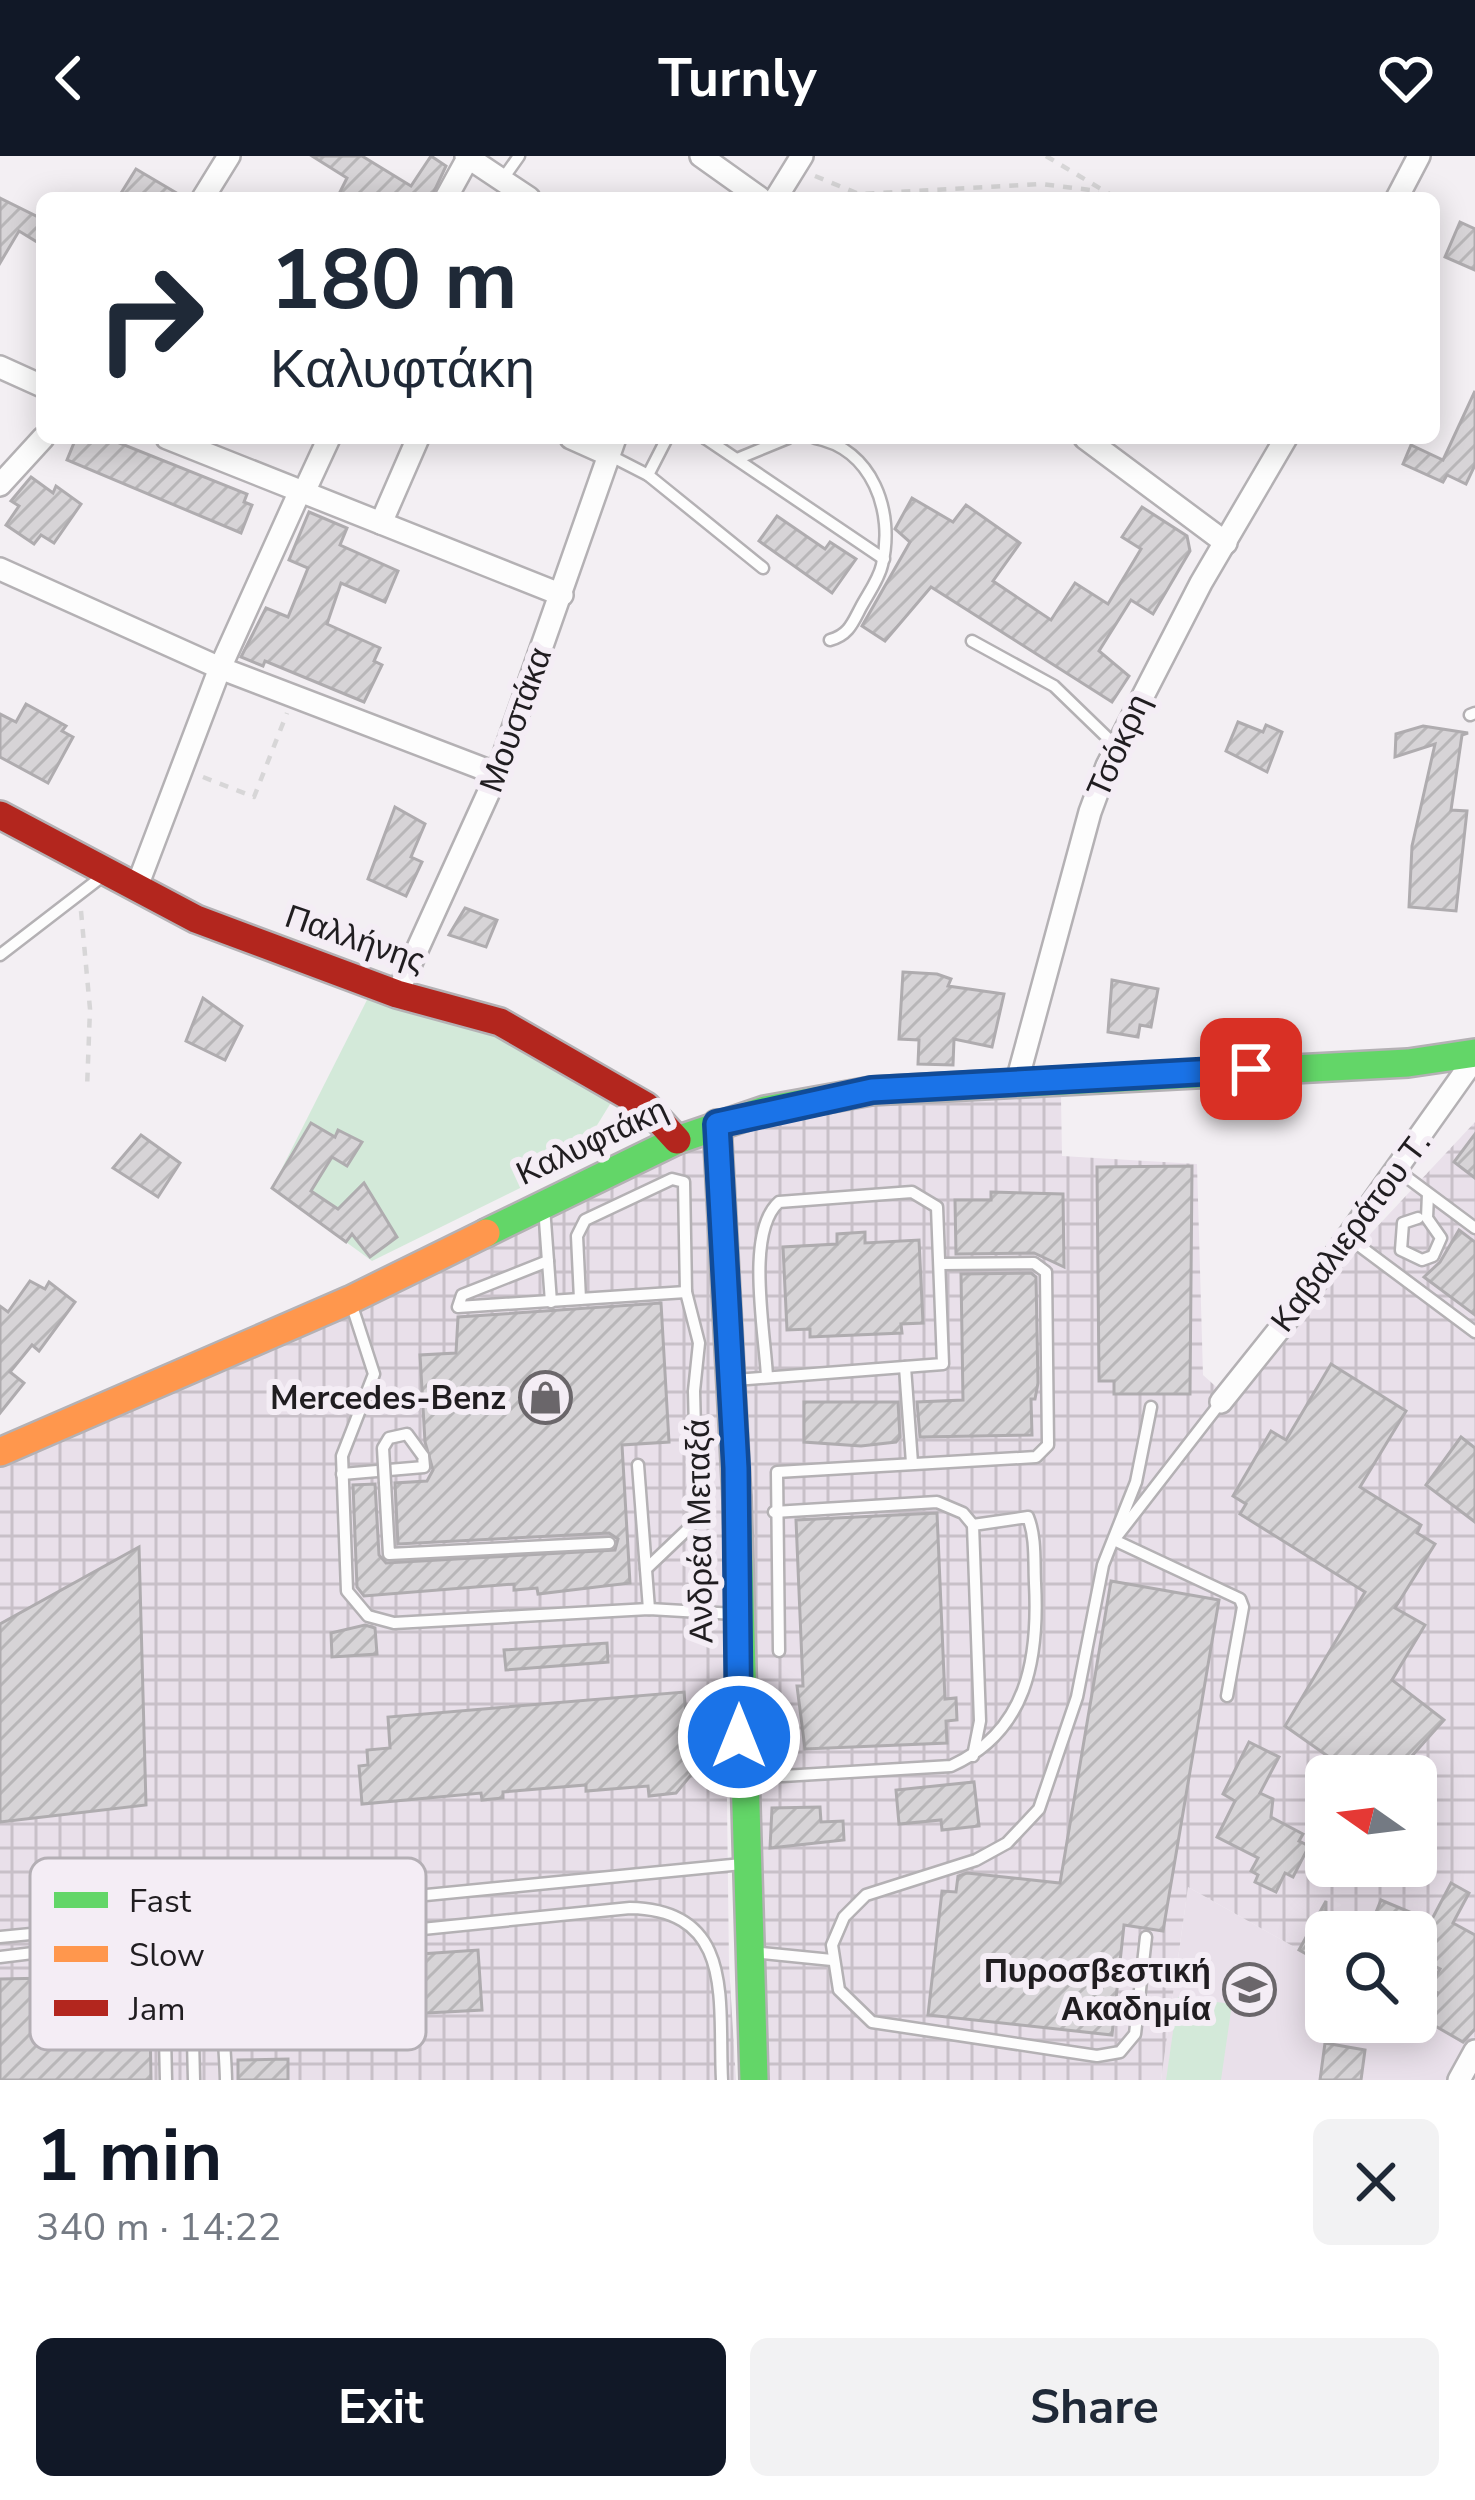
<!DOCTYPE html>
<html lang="en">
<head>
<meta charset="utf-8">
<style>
  :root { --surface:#fff; --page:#f2f2f3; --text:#1f2937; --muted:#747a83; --accent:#111827 }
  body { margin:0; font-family:"Nunito Sans",sans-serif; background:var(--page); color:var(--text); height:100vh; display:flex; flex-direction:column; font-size:45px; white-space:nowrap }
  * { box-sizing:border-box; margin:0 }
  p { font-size:39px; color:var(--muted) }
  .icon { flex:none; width:66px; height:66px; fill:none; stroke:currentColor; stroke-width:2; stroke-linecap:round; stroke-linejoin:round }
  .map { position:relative; height:1924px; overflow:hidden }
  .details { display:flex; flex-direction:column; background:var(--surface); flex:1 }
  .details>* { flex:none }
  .guide { position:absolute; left:36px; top:36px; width:1404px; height:252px; border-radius:18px; box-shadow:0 6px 30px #0003; background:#fff; color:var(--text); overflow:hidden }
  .needle { width:78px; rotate:284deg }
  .controls { position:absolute; left:1305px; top:1599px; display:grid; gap:24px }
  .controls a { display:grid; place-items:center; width:132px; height:132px; border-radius:18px; background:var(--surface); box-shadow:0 6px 30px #0003; font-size:60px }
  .pin { position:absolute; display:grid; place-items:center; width:102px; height:102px; color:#fff; margin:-51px; border-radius:24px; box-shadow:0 6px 18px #0006 }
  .me { position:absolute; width:132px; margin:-66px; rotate:0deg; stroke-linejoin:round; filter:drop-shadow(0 0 9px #0008) }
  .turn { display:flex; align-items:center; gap:42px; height:252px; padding:0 36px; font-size:54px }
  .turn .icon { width:156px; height:156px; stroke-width:2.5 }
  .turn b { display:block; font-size:84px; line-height:102px }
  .round { display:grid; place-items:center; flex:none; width:126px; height:126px; border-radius:18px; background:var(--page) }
  .headline { display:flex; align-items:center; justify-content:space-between; height:204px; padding:0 36px }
  h1 { font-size:72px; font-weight:700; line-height:90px; color:var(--accent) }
  .cta { display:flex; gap:24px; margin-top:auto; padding:24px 36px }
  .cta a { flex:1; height:138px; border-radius:18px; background:var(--accent); color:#fff; font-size:48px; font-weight:700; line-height:138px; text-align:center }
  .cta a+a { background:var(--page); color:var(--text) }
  header { display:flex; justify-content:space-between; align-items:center; height:156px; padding:0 36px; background:var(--accent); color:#fff; font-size:54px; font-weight:700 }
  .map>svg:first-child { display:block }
  .built { fill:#e9e0ea }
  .industrial { fill:url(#industrial-grid); fill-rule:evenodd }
  .grass { fill:#d3e9d9 }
  .building { fill:url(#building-hatch); stroke:#afacaf; stroke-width:3 }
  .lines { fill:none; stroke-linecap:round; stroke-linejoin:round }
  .lane-casing { stroke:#b4b1b4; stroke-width:15 }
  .street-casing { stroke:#b4b1b4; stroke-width:26 }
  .fast-casing { stroke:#b4b1b4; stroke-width:32 }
  .slow-casing { stroke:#b4b1b4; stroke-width:32 }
  .jam-casing { stroke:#b4b1b4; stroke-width:32 }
  .path { stroke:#d7d6d7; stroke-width:4.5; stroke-dasharray:9 9; stroke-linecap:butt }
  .lane { stroke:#fdfdfd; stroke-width:10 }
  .street { stroke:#fdfdfd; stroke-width:21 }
  .fast { stroke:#63d668; stroke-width:27 }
  .slow { stroke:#ff974d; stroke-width:27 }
  .jam { stroke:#b3261e; stroke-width:27 }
  .lane-bridge-casing { stroke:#b4b1b4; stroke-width:15; stroke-linecap:butt }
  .lane-bridge { stroke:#fdfdfd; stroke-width:10 }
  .route-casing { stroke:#114b97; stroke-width:30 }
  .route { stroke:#1a73e8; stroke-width:21 }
  .labels { text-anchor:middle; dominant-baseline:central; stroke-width:12; stroke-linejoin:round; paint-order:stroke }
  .street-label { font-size:33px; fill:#201d20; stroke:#f4edf5 }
  .poi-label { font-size:33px; font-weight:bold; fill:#201d20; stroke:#f4edf5; text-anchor:end }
  .key { fill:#f4edf5; stroke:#b4afb5; stroke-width:3 }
  .key-label { font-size:33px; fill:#201d20 }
</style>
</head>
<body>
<header><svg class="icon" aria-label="back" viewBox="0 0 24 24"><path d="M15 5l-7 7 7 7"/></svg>Turnly<svg class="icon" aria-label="heart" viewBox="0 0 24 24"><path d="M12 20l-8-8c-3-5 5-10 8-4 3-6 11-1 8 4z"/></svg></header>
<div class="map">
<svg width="1475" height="1924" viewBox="0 0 1475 1924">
  <defs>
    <pattern id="industrial-grid" width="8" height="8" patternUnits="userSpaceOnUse" patternTransform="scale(3)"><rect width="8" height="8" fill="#e9e0ea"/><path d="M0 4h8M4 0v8" fill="none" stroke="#c8c0c8"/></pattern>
    <pattern id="building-hatch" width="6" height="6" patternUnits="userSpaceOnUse" patternTransform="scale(3)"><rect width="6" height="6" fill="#d7d4d7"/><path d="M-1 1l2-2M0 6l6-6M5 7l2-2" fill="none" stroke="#b8b6b8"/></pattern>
  </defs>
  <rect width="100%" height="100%" fill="#f3eff3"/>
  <path class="built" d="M1188,1731L1326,1809V1866H1416V1859L1470,1890L1450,1924H1161Z"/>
  <g class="industrial">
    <path d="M1061,941L1062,1000L1197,1008L1203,1219L1233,1246L1345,1105L1475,966V1881L1470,1890L1416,1859V1776H1326V1809L1188,1731L1161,1924H766L729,989L737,970L892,946ZM1326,1620H1416V1710H1326Z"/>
    <path d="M690,987L706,996L724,1402L729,1809L736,1924H0V1308Z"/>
  </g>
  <g class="grass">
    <path d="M371,836L471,866L615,940L575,1005L372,1105L272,1032Z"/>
    <path d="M1178,1841L1232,1848L1221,1924H1166Z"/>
  </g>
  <g class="building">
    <path d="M312,0H362L411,30L431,0L446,10L431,42H337L347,22Z"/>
    <path d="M136,13L185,42H118Z"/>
    <path d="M0,42L42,63V89L19,75L0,107Z"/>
    <path d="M1460,66L1475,73V114L1445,101Z"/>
    <path d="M1475,235V309L1466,328L1447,319L1443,326L1403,308L1411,289L1443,304Z"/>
    <path d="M76,282H107L247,338L244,346L252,349L241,377L67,304Z"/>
    <path d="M31,321L53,337L56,330L81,348L54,387L41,379L34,388L6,369L19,350L11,345Z"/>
    <path d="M912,342L953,366L966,349L1020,387L993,425L1051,464L1075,427L1108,448L1141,393L1122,381L1142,351L1187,380L1190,395L1153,458L1131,444L1099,495L1129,520L1112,546L931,431L885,485L862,470L910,386L895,373Z"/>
    <path d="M309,356L347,372L340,389L398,415L385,446L341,427L327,468L380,492L374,505L382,509L364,546L265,505L263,510L241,501L266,452L288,461L308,412L289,404Z"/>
    <path d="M777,360L825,393L830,386L856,403L832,437L759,385Z"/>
    <path d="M26,548L66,570L62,575L73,581L48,627L0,601V558L16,566Z"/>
    <path d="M1238,566L1263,576L1266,569L1282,576L1267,616L1226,595Z"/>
    <path d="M1423,570L1468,577L1462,579L1451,654L1467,655L1456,755L1409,751L1412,690L1435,588L1395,601L1396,578Z"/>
    <path d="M395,651L425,668L411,701L422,706L406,740L368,723Z"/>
    <path d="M465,752L497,764L486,791L449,779Z"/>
    <path d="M903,816L937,818L951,823L948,830L1004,838L992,891L954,883L953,909L918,908L919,884L899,883Z"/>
    <path d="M1112,824L1158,833L1151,871L1140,869L1138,881L1108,876Z"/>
    <path d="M203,842L242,870L225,904L186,885Z"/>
    <path d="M311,967L335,981L338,974L362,986L347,1010L332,1001L311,1035L338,1053L364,1027L397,1081L370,1101L352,1078L346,1086L272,1032Z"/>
    <path d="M1475,978V1022L1454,1006Z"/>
    <path d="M141,979L180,1007L158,1041L113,1012Z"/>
    <path d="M1192,1010L1190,1238H1114V1225H1099L1097,1011Z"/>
    <path d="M991,1036L1063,1038L1064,1111L1034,1097L956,1098L955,1044H991Z"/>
    <path d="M1459,1074L1475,1086V1159L1424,1121L1440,1106Z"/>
    <path d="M865,1076V1087L919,1084L923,1167L901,1168L902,1177L810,1181V1173L787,1174L783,1091L837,1088V1078Z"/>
    <path d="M1031,1117L1036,1121L1038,1227L1035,1243H1031L1032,1279L920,1281L917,1246L963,1244L961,1118Z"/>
    <path d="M30,1125L45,1133L49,1126L75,1146L39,1195L32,1189L10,1216L24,1227L0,1257V1150L8,1156Z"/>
    <path d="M661,1147L669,1286L622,1289L630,1427L538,1438L537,1432L514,1434V1428L364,1440L357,1431L353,1329L375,1328L379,1399L386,1407L615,1394L618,1383L609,1377L398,1388L395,1327L427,1325L433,1314L425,1286L420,1199L456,1197L458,1161Z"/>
    <path d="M1331,1208L1406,1255L1360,1331L1421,1369L1417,1377L1435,1388L1395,1452L1425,1469L1392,1524L1444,1564L1394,1620H1356L1285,1570L1365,1436L1240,1358L1246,1348L1233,1340L1271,1275L1286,1284Z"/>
    <path d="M804,1246H898L900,1281L896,1286L861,1290L804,1286Z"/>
    <path d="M1461,1281L1475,1292V1366L1426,1329Z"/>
    <path d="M937,1357L945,1543L956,1542L957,1564L946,1565L947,1587L805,1593L797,1530H803L796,1364Z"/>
    <path d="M139,1391L146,1649L0,1666V1468Z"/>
    <path d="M1111,1425L1219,1444L1163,1775L1124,1769L1112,1879L928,1859L942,1735L956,1736L958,1720L967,1717L1060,1727Z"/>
    <path d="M365,1469L375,1472L377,1498L332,1501L331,1477Z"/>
    <path d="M607,1487L608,1506L506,1514L504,1494Z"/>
    <path d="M684,1536L691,1619L676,1637L649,1640L648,1630L586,1635V1629L503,1636V1642L482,1644L481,1637L362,1648L359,1610L368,1609L367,1594L390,1592L388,1561Z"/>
    <path d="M1249,1586L1279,1601L1260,1637L1273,1643L1271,1661L1303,1678L1299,1685L1309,1690L1293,1721L1285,1717L1276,1736L1255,1726L1258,1719L1251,1715L1258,1702L1217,1681L1235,1645L1223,1638Z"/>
    <path d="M974,1626L979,1670L942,1674L941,1664L899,1668L896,1634Z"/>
    <path d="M820,1651L821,1666L843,1665L844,1684L770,1692L772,1652Z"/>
    <path d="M1451,1727L1469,1737L1453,1767L1475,1779V1873L1463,1886L1423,1863L1438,1837L1429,1832L1440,1813L1416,1801V1776H1368L1381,1744L1431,1765Z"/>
    <path d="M1326,1745V1809L1299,1794Z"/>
    <path d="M478,1794L482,1854L409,1858L407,1831L394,1832L392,1805L406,1804V1799Z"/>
    <path d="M139,1796V1805H149L151,1924H0V1823L99,1821V1808L121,1806V1797Z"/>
    <path d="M1325,1887L1365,1894L1361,1924H1320Z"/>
    <path d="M288,1903V1924H238V1904Z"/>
  </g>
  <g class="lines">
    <defs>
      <g id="lane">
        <path d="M502,24L519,0"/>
        <path d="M705,282L884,403"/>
        <path d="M815,282C872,293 895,355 882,409C879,423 868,438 861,451C853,466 849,479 830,484"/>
        <path d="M609,299L648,319L763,412"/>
        <path d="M737,303L788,282"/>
        <path d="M648,319L667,282"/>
        <path d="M972,485L1054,530L1117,591"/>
        <path d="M1470,559L1475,557"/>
        <path d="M0,799L104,719"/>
        <path d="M1397,1014L1475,1072"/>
        <path d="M544,1051L551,1146"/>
        <path d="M1418,1062L1403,1067L1401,1094L1422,1104L1433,1100L1441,1082L1427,1062L1428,1038"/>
        <path d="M1349,1082L1475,1176"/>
        <path d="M548,1105L462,1139L458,1151L686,1136"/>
        <path d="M580,1143L577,1080L585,1064L672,1023L684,1026L686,1136L699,1187L694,1235L697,1352L689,1372L646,1413"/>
        <path d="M351,1147L374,1218L342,1300L347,1435L368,1460L394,1467L649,1453L735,1458"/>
        <path d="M905,1211L912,1307"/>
        <path d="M735,1224L943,1208L937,1051L912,1036L779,1046C745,1076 765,1176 767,1221"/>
        <path d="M1221,1246L1114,1384L1240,1443L1243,1451L1227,1540"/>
        <path d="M638,1309L649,1453"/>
        <path d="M342,1318L424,1311L423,1300"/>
        <path d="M385,1327L389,1398L609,1387"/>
        <path d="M774,1356L937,1346L963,1357L973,1369"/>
        <path d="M779,1495L777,1316L1036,1301L1048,1289L1046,1116L1034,1107L940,1108"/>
        <path d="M748,1622L951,1610C1027,1576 1039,1503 1035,1427C1034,1406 1036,1381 1028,1361L973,1369L980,1565L973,1600"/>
        <path d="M190,1763L194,1924"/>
        <path d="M0,1781L742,1708"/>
        <path d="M1146,1781L1135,1878L1120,1896L1097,1900L872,1866L839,1834L832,1789L844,1761L866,1739L976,1704L1007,1687L1039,1653L1077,1541L1103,1409L1136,1326L1151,1251"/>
        <path d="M751,1796L832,1804"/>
        <path d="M0,1801L147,1783L163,1796L166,1924"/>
        <path d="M226,1924C225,1869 210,1821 264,1789L630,1752C736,1754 718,1846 722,1924"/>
      </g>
      <g id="street">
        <path d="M466,0L529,42"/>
        <path d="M701,0L760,42"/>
        <path d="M203,42L229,0"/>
        <path d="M446,42L468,2"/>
        <path d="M776,42L802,0"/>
        <path d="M1397,42L1419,0"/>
        <path d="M0,211L42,230"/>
        <path d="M167,282L562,439"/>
        <path d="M571,282L609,299"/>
        <path d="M1085,282L1226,387"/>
        <path d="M0,329L43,282"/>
        <path d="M304,336L329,282"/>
        <path d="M381,367L418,282"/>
        <path d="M0,413L220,512L497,618"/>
        <path d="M136,733L220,512L300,335"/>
        <path d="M397,838L497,618L615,282"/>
        <path d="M1017,925L1090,656L1107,610L1201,427L1286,282"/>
        <path d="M1221,1246L1306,1140L1475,902"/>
        <path d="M1459,1924L1475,1895"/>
      </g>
      <g id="fast">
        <path d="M486,1077L677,984L765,954L871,935L1408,907L1475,897"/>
        <path d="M737,1343L754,1924"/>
      </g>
      <g id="slow">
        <path d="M717,968L737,1343"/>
        <path d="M0,1296L350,1144L486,1077"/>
      </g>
      <path id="jam" d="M0,659L196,763L397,838L500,866L646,950L677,984"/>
    </defs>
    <use href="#lane" class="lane-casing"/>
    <use href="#street" class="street-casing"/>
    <use href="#fast" class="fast-casing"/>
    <use href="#slow" class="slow-casing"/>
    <use href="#jam" class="jam-casing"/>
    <g class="path">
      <path d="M1046,0L1116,42"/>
      <path d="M815,20L859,38L1041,28L1099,35"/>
      <path d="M203,621L254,641L287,557"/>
      <path d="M81,755L90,853L87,933"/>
    </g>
    <use href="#lane" class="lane"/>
    <use href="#street" class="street"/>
    <use href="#fast" class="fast"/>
    <use href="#slow" class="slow"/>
    <use href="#jam" class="jam"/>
    <defs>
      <path id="lane-bridge" d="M385,1327L383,1292L389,1282L407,1278L423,1300"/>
    </defs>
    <use href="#lane-bridge" class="lane-bridge-casing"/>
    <use href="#lane-bridge" class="lane-bridge"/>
  </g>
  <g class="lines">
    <defs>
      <path id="route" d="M739,1581L736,1312L717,968L872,934L1251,913"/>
    </defs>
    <use href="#route" class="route-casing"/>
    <use href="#route" class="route"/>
  </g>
  <defs>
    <symbol id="shop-ring" viewBox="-11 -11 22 22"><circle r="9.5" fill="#f4edf5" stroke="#6a666a" stroke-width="1.5"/><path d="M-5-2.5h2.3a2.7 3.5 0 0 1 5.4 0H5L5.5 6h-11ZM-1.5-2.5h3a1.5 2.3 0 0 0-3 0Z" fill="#6a666a"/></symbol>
    <symbol id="school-ring" viewBox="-11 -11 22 22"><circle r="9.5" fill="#f4edf5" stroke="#6a666a" stroke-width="1.5"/><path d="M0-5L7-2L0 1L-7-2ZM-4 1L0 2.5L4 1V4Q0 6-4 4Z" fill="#6a666a"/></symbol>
  </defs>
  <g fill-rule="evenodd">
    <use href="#shop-ring" x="516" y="1212" width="59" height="59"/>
    <use href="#school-ring" x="1220" y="1804" width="59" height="59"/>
  </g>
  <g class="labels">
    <g class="street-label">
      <text transform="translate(516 564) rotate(-70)">Μουστάκα</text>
      <text transform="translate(1119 590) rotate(-66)">Τσόκρη</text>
      <text transform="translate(355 783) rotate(19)">Παλλήνης</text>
      <text transform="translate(592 986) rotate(-25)">Καλυφτάκη</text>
      <text transform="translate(1351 1076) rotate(-53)">Καβαλιεράτου Τ.</text>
      <text transform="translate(700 1375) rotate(-91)">Ανδρέα Μεταξά</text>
    </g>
    <g class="poi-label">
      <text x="506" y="1242">Mercedes-Benz</text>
      <text x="1211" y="1815">Πυροσβεστική<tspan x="1211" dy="38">Ακαδημία</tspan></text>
    </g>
  </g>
  <rect x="30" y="1702" width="396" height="192" rx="18" class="key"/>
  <rect x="54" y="1736" width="54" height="16" fill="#63d668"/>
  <rect x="54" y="1790" width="54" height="16" fill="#ff974d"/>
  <rect x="54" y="1844" width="54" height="16" fill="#b3261e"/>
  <g class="key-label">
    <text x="129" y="1756">Fast</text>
    <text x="129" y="1810">Slow</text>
    <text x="129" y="1864">Jam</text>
  </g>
</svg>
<div class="controls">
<a><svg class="needle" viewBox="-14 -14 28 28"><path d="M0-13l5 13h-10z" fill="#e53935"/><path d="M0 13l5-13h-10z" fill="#747a83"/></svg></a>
<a><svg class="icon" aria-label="search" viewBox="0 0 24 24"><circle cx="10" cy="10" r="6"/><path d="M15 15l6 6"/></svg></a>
</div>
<div class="pin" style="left:1251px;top:913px;background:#d93025"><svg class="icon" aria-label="arrive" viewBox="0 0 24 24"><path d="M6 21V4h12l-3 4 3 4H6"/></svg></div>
<svg class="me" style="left:739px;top:1581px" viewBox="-20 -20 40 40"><circle r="17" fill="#1a73e8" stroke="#fff" stroke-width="3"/><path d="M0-11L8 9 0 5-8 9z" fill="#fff"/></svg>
<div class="guide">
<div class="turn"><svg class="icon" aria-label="right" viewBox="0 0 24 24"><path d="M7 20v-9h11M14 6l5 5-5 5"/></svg><div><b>180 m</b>Καλυφτάκη</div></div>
</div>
</div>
<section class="details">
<div class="headline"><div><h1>1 min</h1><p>340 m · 14:22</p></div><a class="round"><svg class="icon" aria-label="close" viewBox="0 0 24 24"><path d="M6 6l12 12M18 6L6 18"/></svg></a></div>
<div class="cta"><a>Exit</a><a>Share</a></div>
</section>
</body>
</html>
